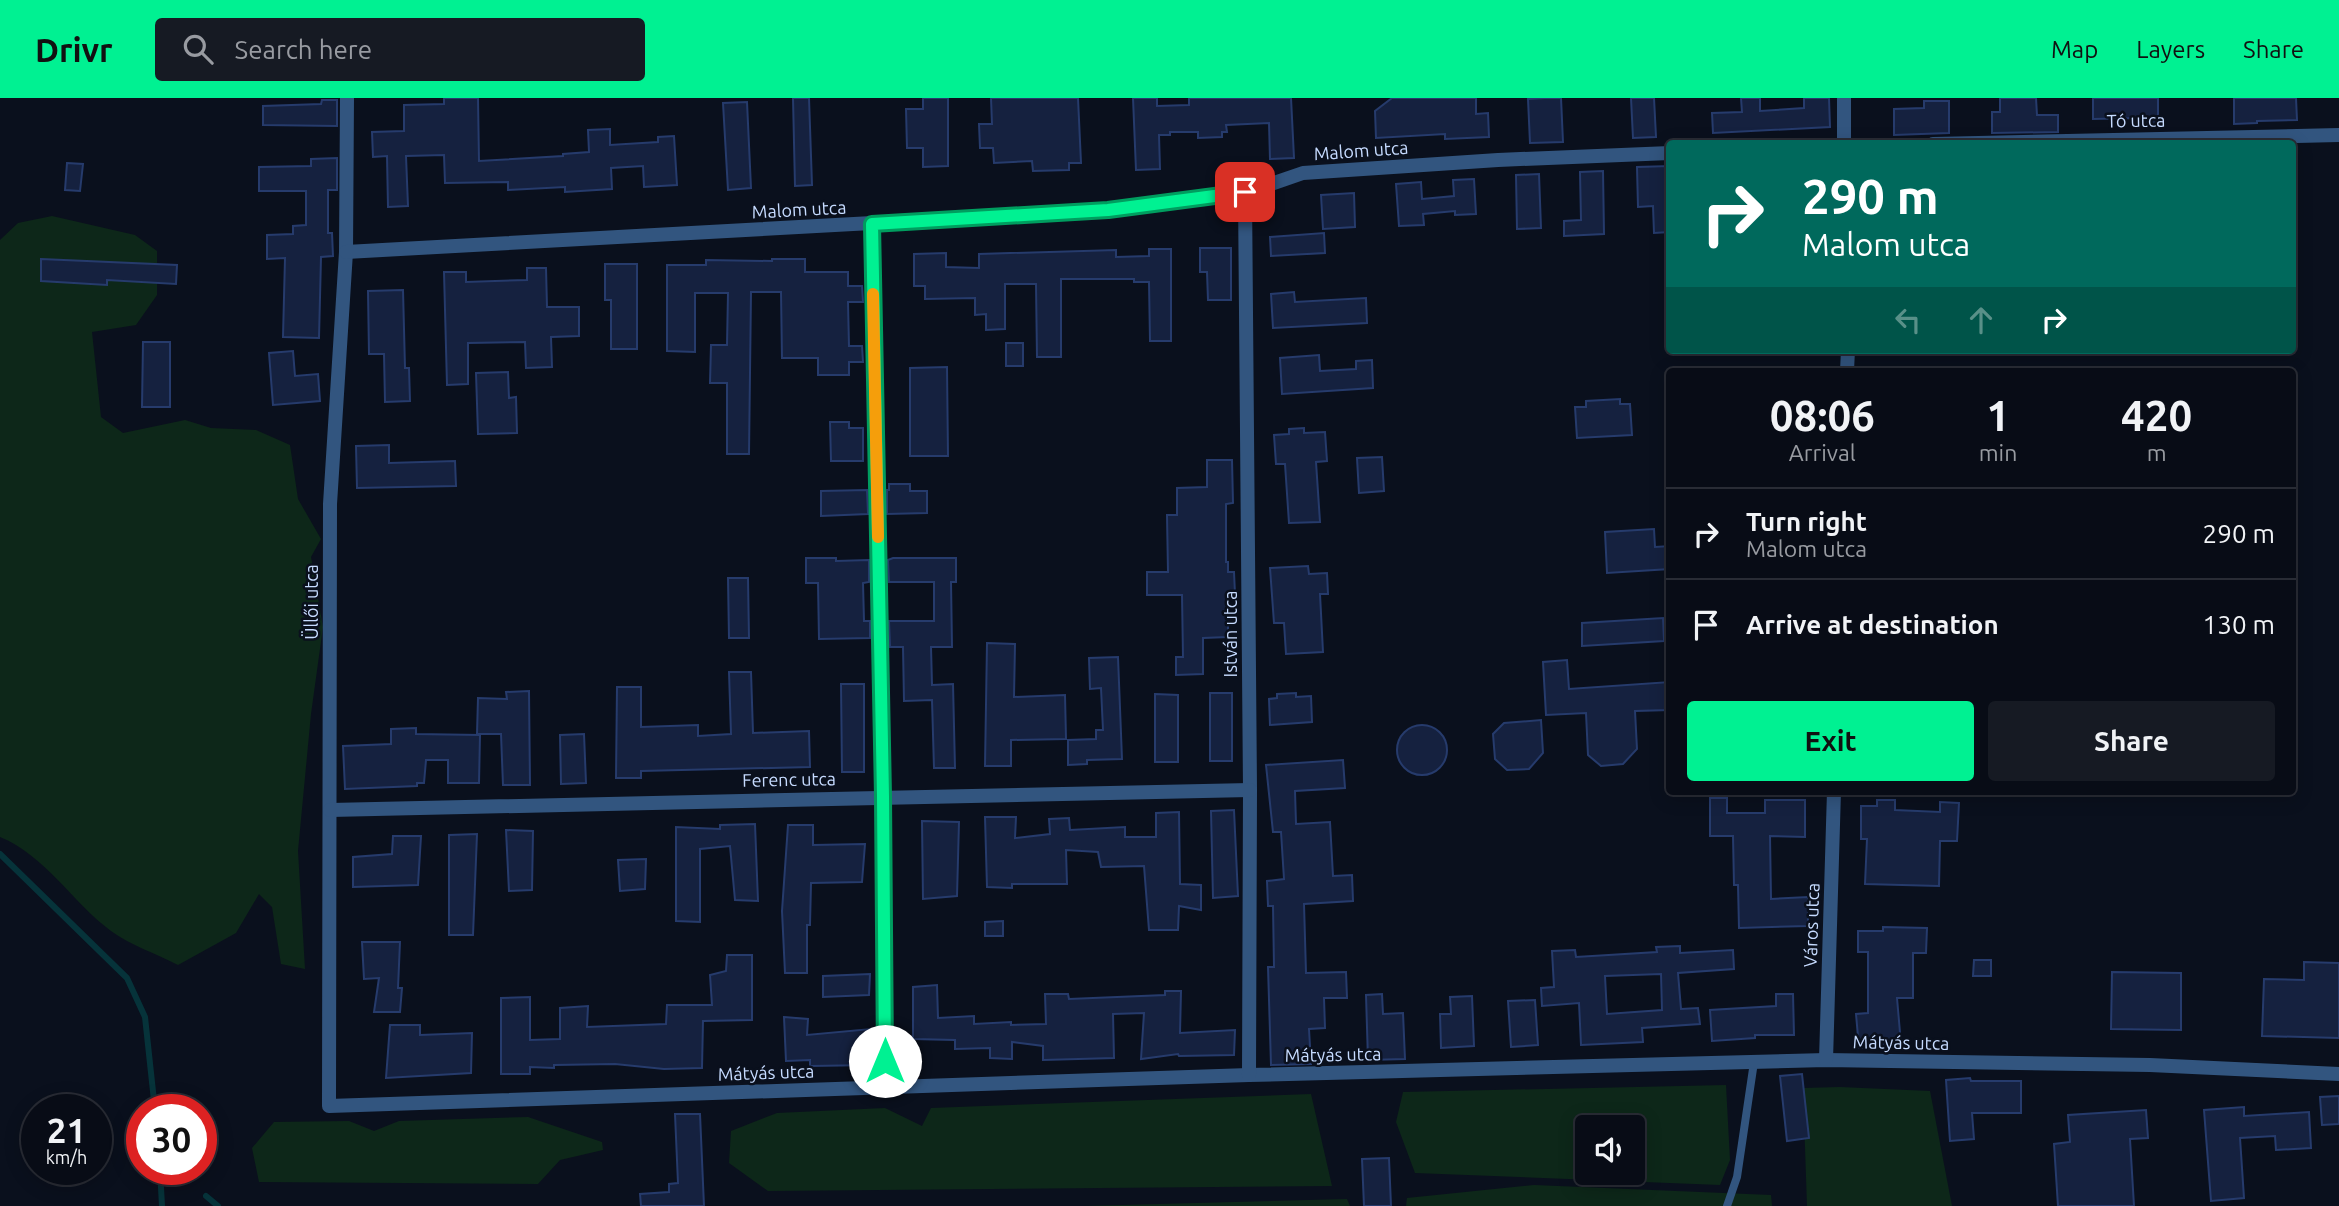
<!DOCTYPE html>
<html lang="en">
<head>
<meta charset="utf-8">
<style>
  :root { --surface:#080c16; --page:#161a23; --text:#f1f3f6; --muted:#989ba1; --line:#292c35; --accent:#00f192 }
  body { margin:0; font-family:Ubuntu,sans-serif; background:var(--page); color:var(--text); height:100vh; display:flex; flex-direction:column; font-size:26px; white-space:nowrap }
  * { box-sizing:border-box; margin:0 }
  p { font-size:23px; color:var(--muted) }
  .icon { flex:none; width:38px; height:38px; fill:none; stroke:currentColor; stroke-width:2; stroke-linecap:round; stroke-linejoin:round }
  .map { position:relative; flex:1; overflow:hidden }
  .sheet { position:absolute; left:1666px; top:270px; width:630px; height:427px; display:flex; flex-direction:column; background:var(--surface); border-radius:7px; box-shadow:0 4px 18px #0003,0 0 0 2px var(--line) }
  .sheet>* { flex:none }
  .hud { position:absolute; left:1666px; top:42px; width:630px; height:214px; border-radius:7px; box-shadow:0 4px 18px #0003,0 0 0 2px var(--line); background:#00695c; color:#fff; overflow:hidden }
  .fabs { position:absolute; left:1575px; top:1017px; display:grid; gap:14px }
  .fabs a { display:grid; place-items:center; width:70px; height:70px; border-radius:7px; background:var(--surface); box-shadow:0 4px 18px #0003,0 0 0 2px var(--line); font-size:35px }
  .speed { position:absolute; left:21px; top:996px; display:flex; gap:14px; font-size:35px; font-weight:700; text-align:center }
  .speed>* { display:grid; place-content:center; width:91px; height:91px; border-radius:50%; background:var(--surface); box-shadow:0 4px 18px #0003,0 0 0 2px var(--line); line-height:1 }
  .speed small { font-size:18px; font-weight:400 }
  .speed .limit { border:10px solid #d22; background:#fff; color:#111 }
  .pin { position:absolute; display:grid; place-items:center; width:60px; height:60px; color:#fff; margin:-30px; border-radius:14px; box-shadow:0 4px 10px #0006 }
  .me { position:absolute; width:77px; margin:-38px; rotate:0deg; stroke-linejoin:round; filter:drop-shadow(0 0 5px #0008) }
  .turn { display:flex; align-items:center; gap:24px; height:147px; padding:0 21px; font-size:32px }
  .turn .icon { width:91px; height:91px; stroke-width:2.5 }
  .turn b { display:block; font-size:49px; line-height:60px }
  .lanes { display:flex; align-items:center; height:66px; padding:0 21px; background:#0003; justify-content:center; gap:35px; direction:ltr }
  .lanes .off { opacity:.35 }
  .eta { display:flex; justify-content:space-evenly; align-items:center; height:119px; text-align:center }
  .eta b { font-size:42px; font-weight:700; line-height:49px }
  .action { display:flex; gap:14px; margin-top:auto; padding:14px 21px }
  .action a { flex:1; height:80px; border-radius:7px; background:var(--accent); color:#111; font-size:28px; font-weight:700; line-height:80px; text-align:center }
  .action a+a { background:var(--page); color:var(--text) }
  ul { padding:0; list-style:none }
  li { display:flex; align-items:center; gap:21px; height:91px; padding:0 21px; border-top:2px solid var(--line) }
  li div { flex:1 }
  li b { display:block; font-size:26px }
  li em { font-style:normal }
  header { display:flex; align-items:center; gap:42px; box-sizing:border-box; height:98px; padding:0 35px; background:var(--accent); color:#111 }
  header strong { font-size:33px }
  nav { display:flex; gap:38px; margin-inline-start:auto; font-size:24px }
  .search { width:490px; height:63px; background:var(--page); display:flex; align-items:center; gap:18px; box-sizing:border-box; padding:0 24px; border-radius:7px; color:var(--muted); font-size:26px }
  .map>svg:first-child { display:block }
  .green { fill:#0d2719; fill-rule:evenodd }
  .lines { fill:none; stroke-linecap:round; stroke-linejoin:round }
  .stream { stroke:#06333a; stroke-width:6 }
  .building { fill:#15213f; stroke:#263b6c; stroke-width:2; fill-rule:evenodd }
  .service { stroke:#32557f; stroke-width:8 }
  .minor { stroke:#32557f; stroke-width:14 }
  .route-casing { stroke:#009d5f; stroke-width:18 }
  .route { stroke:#00f192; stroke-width:12 }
  .slow { stroke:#f59e0b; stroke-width:12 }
  .labels { text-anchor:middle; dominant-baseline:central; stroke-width:5; stroke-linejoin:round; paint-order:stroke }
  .street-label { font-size:18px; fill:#c6dbff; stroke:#0a101d }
</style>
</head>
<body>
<header>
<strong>Drivr</strong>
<div class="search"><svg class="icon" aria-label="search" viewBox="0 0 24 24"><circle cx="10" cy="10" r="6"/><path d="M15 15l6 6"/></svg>Search here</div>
<nav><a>Map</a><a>Layers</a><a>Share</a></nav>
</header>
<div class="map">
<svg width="2339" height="1108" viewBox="0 0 2339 1108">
  <rect width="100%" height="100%" fill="#0a101d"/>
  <g class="green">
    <path d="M52,118L135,137L157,153V197L136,227L92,234L101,319L123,335L185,322L211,330L256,332L290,347L298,401L321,441L311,459L323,529L311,616L298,753L305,871L281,866L272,809L259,796L236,835L178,867C157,856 130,847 111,833C72,804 46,758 0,739V142L18,125Z"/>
    <path d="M1726,987L1730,1062L1720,1087L1415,1075L1396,1024L1403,994ZM1633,1029V1074H1587V1029Z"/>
    <path d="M1840,989L1930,993L1952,1108H1807L1803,990Z"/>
    <path d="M1311,996L1332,1088L768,1093L729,1065L731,1033L777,1015L885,1010L922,1028L931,1010Z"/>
    <path d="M528,1019L602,1044L603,1052L560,1062L538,1086L259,1084L252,1050L274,1024L349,1023L374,1033L399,1023Z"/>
    <path d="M1534,1087L1771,1097L1772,1108H1406L1407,1100Z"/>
    <path d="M1347,1101L1350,1108H1083Z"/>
  </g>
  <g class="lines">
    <g class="stream">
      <path d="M0,756L127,880L145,919L155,1012"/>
      <path d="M160,1071L162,1108"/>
      <path d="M172,1071L180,1079"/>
      <path d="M206,1098L218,1108"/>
    </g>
  </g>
  <g class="building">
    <path d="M444,0H478L479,63L563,58V56L589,54L588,32L610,31V47L658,44V39L674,38L677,87L644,89L643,68L611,70L612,91L565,94V89L508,92V84L445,85L444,57L406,58L408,108L388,109L387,58L373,59L372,34L404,33V7L444,6Z"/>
    <path d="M793,0H809L812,87L795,88Z"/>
    <path d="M923,0H948V68L923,69V50H907L906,11H923Z"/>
    <path d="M991,0H1078L1081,65H1069V72L1033,73L1032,63L994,65L993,50H980L979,26H992Z"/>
    <path d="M1133,0H1157V8L1189,7V0H1291L1294,60L1270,61L1269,25L1226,27L1227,34H1222V39L1198,40V34H1170V37H1159L1160,71L1136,72Z"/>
    <path d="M1392,0H1476V16L1488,15L1489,39L1445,41V36L1376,40L1375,13Z"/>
    <path d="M1545,0H1561L1563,44L1530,45L1528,1Z"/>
    <path d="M1631,0H1654L1656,39L1633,40Z"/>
    <path d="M1741,0H1760V13L1804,10V0H1829L1830,29L1713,35L1712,15L1742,14Z"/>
    <path d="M2000,0H2036L2037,17H2058V34L1992,35V14H2000Z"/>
    <path d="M2093,0H2158V26L2134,27V20L2093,21Z"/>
    <path d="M2234,0H2296L2297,22L2257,23V25L2234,26Z"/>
    <path d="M322,2H337V28L263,27V8L321,6Z"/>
    <path d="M1924,3H1949V35L1894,37V11L1924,10Z"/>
    <path d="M747,4L751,90L728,92L723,5Z"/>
    <path d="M337,60V92H328V135H332L333,158L321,159L319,240L283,239L285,160L267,161V137L293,136V128L306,127V93H259V69L311,68V61Z"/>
    <path d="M67,65L83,66L80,93L65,92Z"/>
    <path d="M1670,68V134L1654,135L1653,108L1638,109L1637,69Z"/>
    <path d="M1603,73L1604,136L1564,138V123L1581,122L1580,74Z"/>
    <path d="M1539,76L1541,130L1517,131L1516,77Z"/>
    <path d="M1474,81L1476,116L1455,117V113L1423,116L1424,127L1399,128L1396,86L1421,84L1422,101L1454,98L1453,82Z"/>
    <path d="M1354,95L1355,129L1323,131L1321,97Z"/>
    <path d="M1324,135L1325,155L1271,158L1270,139Z"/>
    <path d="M1200,150H1231V202H1208L1207,174H1200Z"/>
    <path d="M1149,151H1171V243H1150L1149,184H1134V181H1061V259H1037L1036,186H1005V231L986,232V216L975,217V200L925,201V188H914V156L946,155V169L979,170V156L1116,152V159L1149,158Z"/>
    <path d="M41,161L177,167L176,186L107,182V187L41,183Z"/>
    <path d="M772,161H805V174H848V188H862L863,204H848L849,248H862L863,264H849V277H818V260H782L781,194H751L749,356H727V285H710L711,247H727L728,195H695V254L667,253V167H706V162L772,163Z"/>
    <path d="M605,166H637V251H611V202H605Z"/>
    <path d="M527,170H546L547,209H579V238L551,239L552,269L526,270L525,244L468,245V286L447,287L444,174H466V184L527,182Z"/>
    <path d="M403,192L405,270H409L410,303L385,304L384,256H369L368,193Z"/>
    <path d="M1294,194L1295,204L1366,200L1367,225L1273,230L1271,196Z"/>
    <path d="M143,244H170V309H142Z"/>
    <rect x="1006" y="245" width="17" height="23"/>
    <path d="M293,253L295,278L318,276L320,303L273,307L269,255Z"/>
    <path d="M1319,257L1320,273L1356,271V263L1372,262L1373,290L1282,296L1280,260Z"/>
    <path d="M947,269L948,358H910V270Z"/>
    <path d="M508,274L509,300L516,299L517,335L478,336L476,275Z"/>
    <path d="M1620,301V306H1630L1632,337L1577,340L1575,309H1586V303Z"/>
    <path d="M830,324H849V330H863V363H831Z"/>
    <path d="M1304,330V335L1325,334L1327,363L1316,364L1320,424L1289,425L1285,366H1276L1274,337L1289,336V331Z"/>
    <path d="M389,347V365L455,363L456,388L357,390L356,348Z"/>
    <path d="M1382,359L1384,393L1359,395L1357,360Z"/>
    <path d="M1207,362H1232L1233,405L1226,406V464H1228V474H1234L1235,496H1228V539L1203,540V576L1176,577V559H1183L1182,497H1147V474H1168L1167,417H1177V390L1207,389Z"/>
    <path d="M889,386H910V393H927V415L887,416V392H889Z"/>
    <path d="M867,392L868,416L821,418V393Z"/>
    <path d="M1654,431L1655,449L1670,448V471L1607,475L1605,434Z"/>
    <path d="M806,460H836V463L869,462V484L863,485L864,523H870V540L819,541L818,485H806Z"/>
    <path d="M893,460H956V484H951L952,549H931L932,587L953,586L955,670H934L932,602L904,603L903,549H890L889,523H934V484H889L888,462Z"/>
    <path d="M1308,468L1309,476L1327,475L1328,496H1320L1323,554L1286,556L1284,525H1274L1270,470Z"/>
    <path d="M728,480H748L749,540H729Z"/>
    <path d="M1663,520L1664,543L1582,548V525Z"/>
    <path d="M987,545L1015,546L1014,599L1065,597L1066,641L1011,642V668H985Z"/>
    <path d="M1118,559L1122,661L1087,662V666L1068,667V642L1096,641V632H1103L1101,590L1090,591L1089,560Z"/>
    <path d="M1567,562L1569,591L1670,584V612L1635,613L1637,651L1623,666L1601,668L1588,657L1586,615L1546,617L1543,564Z"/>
    <path d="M729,574H751L753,635L809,633L810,669L641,673V680H616L617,589H641V629L698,627V638L731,636Z"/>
    <path d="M841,586H864V674H842Z"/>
    <path d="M529,593L530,687H503L501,636H477L478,600L507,601L506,594Z"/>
    <rect x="1210" y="595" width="22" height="68"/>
    <path d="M1296,595V599L1311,598L1312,624L1270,627L1269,601L1277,600V596Z"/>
    <path d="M1155,596L1178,597V664H1155Z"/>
    <path d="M1541,622L1543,655L1529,671L1507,672L1495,661L1493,636L1504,625Z"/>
    <circle cx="1422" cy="652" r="25"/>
    <path d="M416,630V636L480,637L479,685H448V662H426L424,685H417V688L345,691L343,648L391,646V631Z"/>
    <path d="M584,636L586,685L561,686L560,637Z"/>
    <path d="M1343,662L1345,690L1295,693L1296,726L1330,724L1333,778L1352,777L1353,803L1304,806L1306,875L1346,874L1347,900H1324L1325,930L1309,931L1311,966L1271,967L1268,869H1274L1273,808H1268L1267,783L1284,781L1281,734H1273L1266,667Z"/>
    <path d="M1710,700H1727V715H1765V702H1805V739L1770,738L1771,801L1808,799V828L1739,830L1738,787H1734L1733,738H1710Z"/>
    <path d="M1877,702H1895V712L1940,714V704L1959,705L1957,743H1940L1939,788L1865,786L1867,741H1861V708H1877Z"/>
    <path d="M1234,712L1238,798L1213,800L1211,713Z"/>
    <path d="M1179,714L1180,786L1201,787V812L1179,808L1178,832H1149L1144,768L1101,769L1098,754L1066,752L1067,786H1012V790L987,789L985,719H1016L1015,740L1050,736L1049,721L1069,720L1070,732L1125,729V739H1156V715Z"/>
    <path d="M922,723L959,724L957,798L923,801Z"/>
    <path d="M755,726L758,803L735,802L730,748L700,751V824L676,823V729L720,731V727Z"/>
    <path d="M788,727H813V747L865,746L862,784L811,785L810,827H807V875H785L782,813Z"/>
    <path d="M506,732L533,733L532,792L509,793Z"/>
    <path d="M477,736L473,837H449V737Z"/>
    <path d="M393,738H421L418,787L353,789V759L392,756Z"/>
    <path d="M646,761L645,791L620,793L618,762Z"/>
    <path d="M1003,823V838H985V824Z"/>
    <path d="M1883,829L1927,830L1926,855H1913V900H1897L1901,946L1859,950L1856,916L1868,915V854H1858V833H1883Z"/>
    <path d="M362,844H400L398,890H402L400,914H374L379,880L364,881Z"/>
    <path d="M1680,848V855L1733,852L1734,871L1678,875L1681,911L1698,910L1700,926L1642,930L1643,944L1581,947L1579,905L1542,908L1541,890L1554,889L1552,853L1575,852L1576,859L1657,854L1656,849ZM1661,876L1662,912L1607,916L1605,878Z"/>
    <path d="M727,857H752V922L703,923L702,970L664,971L615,966L554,967V970L530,969V976H501V900L530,899V942L560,941V910L588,908L587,929L666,926L667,907H712L710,877L726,873Z"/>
    <path d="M1974,862H1991V878H1973Z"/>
    <path d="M2304,864L2339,865V940L2262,938L2264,881L2304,882Z"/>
    <path d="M2112,874L2181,875V932L2111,931Z"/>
    <path d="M870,876L869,897L823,899V878Z"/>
    <path d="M937,887L938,920L974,918V926L1011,924V927L1046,926L1045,896H1068L1069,901L1165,897V893H1181L1180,935L1235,932L1234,957L1179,958L1178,956L1141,961L1144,915L1113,916L1114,960L1043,962V948L1012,944V961L990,960V950L955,951V942L913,941V889Z"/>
    <path d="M1382,896L1383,916L1403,915L1405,961L1368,962L1366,897Z"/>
    <path d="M1776,896H1793L1794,937H1755V940L1712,943L1710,912L1776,908Z"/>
    <path d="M1472,898L1474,948L1441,950L1440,916H1451L1450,899Z"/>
    <path d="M1535,902L1538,947L1511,949L1508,903Z"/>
    <path d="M784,919L808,921L807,937L871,931L873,967L810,968V962L786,963Z"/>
    <path d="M390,927H420V937L472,935L471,975L386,980Z"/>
    <path d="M1802,976L1809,1040L1787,1043L1780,978Z"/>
    <path d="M1970,980L1971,983H2021V1015H1972L1974,1041L1950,1043L1946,982Z"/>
    <path d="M2339,998V1026L2322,1027L2320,999Z"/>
    <path d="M2244,1009V1018L2309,1014L2311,1050L2276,1052L2275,1038L2240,1040L2244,1100L2211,1103L2204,1012Z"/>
    <path d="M2146,1012L2148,1040L2130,1041L2134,1108H2058L2054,1046L2070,1044L2068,1017Z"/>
    <path d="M675,1016H700L704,1108H641L640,1096L669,1094V1086L678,1085Z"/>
    <path d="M1389,1060L1391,1108H1364L1362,1061Z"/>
  </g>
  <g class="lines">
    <path class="service" d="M1727,1108L1737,1079L1754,964"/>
    <g class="minor">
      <path d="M347,0L346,154L330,406L329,1008L1249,977L1826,962L2150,967L2339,976"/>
      <path d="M1844,0V46"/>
      <path d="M1933,46L2339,37"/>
      <path d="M1245,95L1250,692L1249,977"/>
      <path d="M872,126L883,698L885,989"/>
      <path d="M346,154L1108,112L1245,95L1303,75L1498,62L1670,55"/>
      <path d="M1847,273L1848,252"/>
      <path d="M330,712L1250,692"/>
      <path d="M1826,962L1834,693"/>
    </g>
  </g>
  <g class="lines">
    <defs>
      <path id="route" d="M885,963L883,698L872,126L1108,112L1245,94"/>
    </defs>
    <use href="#route" class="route-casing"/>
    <use href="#route" class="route"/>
    <path class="slow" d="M873,196L878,439"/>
  </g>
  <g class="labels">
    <g class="street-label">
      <text transform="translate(2136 22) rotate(-1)">Tó utca</text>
      <text transform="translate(1361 52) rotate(-4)">Malom utca</text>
      <text transform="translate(799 111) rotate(-3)">Malom utca</text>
      <text transform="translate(311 504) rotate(-90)">Üllői utca</text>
      <text transform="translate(1230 536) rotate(-90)">István utca</text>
      <text transform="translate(789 681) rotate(-1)">Ferenc utca</text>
      <text transform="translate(1811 827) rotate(-88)">Város utca</text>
      <text transform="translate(1901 944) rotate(1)">Mátyás utca</text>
      <text transform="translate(1333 956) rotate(-1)">Mátyás utca</text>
      <text transform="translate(766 974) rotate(-2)">Mátyás utca</text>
    </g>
  </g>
</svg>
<div class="fabs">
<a><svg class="icon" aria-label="sound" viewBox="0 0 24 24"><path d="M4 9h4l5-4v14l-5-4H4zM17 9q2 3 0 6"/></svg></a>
</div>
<div class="speed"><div>21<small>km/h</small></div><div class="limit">30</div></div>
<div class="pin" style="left:1245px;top:94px;background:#d93025"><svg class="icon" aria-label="arrive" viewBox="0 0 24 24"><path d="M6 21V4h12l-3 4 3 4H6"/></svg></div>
<svg class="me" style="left:885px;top:963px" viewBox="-20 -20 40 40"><circle r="19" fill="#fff"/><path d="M0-13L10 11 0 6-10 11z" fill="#00f192"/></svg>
<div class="hud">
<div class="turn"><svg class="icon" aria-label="right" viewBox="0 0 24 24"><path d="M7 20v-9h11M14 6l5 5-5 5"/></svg><div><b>290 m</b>Malom utca</div></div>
<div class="lanes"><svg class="icon off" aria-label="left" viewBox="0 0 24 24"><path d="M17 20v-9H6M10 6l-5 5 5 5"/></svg><svg class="icon off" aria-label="ahead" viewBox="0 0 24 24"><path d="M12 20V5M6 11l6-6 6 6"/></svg><svg class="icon" aria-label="right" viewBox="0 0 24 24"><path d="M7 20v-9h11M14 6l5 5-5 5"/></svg></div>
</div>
<section class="sheet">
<div class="eta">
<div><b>08:06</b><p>Arrival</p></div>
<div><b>1</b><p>min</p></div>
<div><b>420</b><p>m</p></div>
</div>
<ul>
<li><svg class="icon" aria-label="right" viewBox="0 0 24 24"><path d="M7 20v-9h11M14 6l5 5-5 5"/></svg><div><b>Turn right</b><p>Malom utca</p></div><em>290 m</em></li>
<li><svg class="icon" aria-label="arrive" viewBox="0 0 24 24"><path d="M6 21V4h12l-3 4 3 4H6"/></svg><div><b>Arrive at destination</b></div><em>130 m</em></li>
</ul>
<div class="action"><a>Exit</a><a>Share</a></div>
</section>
</div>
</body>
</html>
